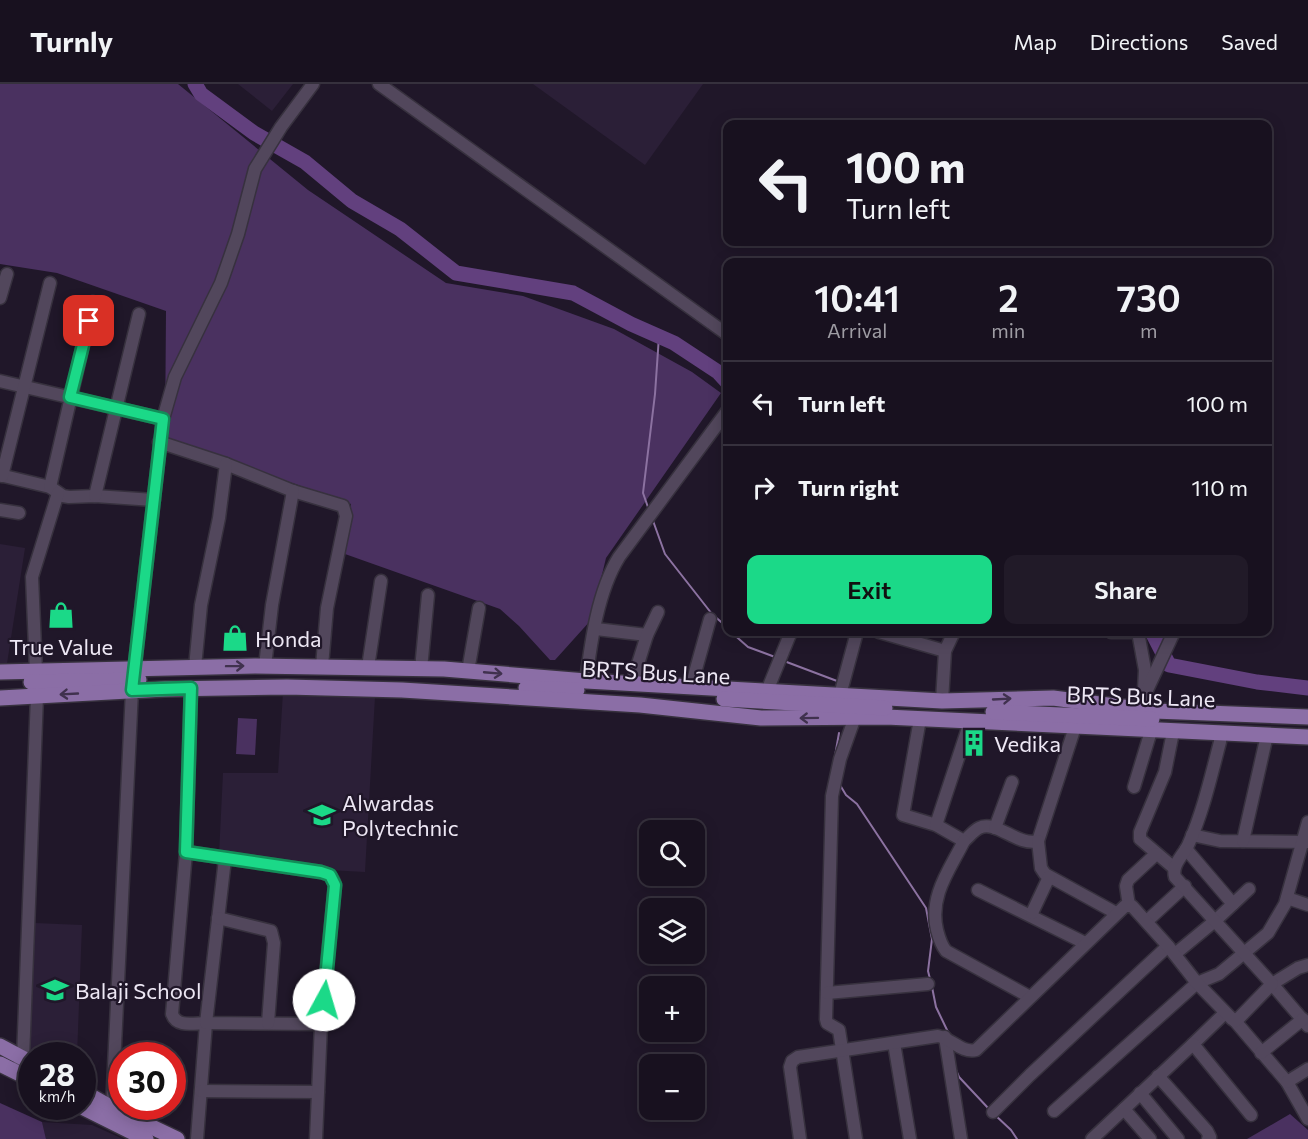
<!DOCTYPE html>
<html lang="en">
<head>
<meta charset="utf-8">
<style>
  :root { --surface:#18111f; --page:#211a28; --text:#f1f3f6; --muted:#9f9da4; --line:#36313d; --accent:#1bd988 }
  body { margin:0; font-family:Commissioner,sans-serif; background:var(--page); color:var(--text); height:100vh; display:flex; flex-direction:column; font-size:22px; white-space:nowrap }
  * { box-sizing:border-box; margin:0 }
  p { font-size:20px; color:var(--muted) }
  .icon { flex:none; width:33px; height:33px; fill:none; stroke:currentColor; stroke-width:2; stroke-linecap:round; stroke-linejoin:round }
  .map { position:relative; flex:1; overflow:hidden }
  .details { position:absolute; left:723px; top:174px; width:549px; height:378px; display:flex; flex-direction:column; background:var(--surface); border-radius:12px; box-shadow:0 3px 15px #0003,0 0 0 2px var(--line) }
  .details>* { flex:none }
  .banner { position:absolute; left:723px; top:36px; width:549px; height:126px; border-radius:12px; box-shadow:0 3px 15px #0003,0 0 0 2px var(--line); background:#18111f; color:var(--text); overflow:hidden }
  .tools { position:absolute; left:639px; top:736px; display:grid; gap:12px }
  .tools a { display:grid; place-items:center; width:66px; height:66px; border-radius:12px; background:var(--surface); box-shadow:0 3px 15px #0003,0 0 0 2px var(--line); font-size:30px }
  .speed { position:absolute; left:18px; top:958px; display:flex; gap:12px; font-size:30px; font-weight:700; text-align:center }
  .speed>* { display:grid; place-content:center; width:78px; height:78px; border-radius:50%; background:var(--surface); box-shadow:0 3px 15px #0003,0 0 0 2px var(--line); line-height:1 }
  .speed small { font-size:15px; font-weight:400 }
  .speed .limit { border:9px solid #d22; background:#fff; color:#111 }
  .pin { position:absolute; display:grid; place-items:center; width:51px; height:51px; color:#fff; margin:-26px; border-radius:12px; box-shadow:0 3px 9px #0006 }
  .me { position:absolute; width:66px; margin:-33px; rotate:6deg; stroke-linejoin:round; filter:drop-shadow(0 0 4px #0008) }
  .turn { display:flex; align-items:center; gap:21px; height:126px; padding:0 24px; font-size:27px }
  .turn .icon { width:78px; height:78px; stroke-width:2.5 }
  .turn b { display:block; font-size:42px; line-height:51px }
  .eta { display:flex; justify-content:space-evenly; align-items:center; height:102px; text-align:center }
  .eta b { font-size:36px; font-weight:600; line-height:42px }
  .action { display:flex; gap:12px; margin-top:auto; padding:12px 24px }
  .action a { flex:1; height:69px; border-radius:12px; background:var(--accent); color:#111; font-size:24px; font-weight:600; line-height:69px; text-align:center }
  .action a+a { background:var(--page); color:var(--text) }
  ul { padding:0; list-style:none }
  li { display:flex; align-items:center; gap:18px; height:84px; padding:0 24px; border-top:2px solid var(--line) }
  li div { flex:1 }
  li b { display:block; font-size:22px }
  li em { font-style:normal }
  header { display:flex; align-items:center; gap:36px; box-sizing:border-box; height:84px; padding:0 30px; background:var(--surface); border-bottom:2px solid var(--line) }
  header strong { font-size:28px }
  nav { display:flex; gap:33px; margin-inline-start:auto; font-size:21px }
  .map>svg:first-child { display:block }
  .built { fill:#2b1f37 }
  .green { fill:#4a3160 }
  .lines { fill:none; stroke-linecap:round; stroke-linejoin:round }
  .stream { stroke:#8c72a1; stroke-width:2 }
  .river { stroke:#62407e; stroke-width:15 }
  .minor-casing { stroke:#37313e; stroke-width:15 }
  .major-casing { stroke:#37313e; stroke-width:18 }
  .minor { stroke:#52475c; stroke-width:12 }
  .major { stroke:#8b6ea6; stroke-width:15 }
  .oneway { stroke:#40314e }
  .route-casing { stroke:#128d58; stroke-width:15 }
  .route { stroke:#1bd988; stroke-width:10 }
  .labels { text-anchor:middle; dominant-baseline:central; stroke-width:4.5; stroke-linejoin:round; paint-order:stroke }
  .poi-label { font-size:22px; fill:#ede7f4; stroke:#201729; text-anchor:start }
  .street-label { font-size:22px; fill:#ede7f4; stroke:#201729 }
</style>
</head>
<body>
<header>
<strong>Turnly</strong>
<nav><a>Map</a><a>Directions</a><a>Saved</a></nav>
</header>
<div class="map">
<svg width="1308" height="1055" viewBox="0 0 1308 1055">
  <rect width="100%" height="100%" fill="#201729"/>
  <g class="built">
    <path d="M238,0H293L272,27Z"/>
    <path d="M533,0H703L645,81Z"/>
    <path d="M0,460L25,464L6,586L0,585Z"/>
    <path d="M283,608L375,613L365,788L273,783V773L219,771L223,689H278Z"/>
    <path d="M35,839L82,841L77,972H33L28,970Z"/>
    <path d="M42,1038L92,1041L123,1055H46Z"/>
  </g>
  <g class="green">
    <path d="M0,0H178L308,106L446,199L523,212L614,245L692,288L721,309L606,474L591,536L555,576H550L519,542L500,525L345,470L351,420L165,354L166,227L57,189L0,180Z"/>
    <path d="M238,634L257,635L255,671L236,670Z"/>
    <path d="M0,1019L42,1038L46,1055H0Z"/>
    <path d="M1290,1030L1308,1046V1055H1247Z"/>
  </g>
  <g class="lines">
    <g class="stream">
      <path d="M649,426L643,409L655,310L659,252"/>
      <path d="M652,434L665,470L712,530L728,544"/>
      <path d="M731,548L748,563L775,573"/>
      <path d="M784,577L837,597"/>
      <path d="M832,689L839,649"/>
      <path d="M840,701L846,711L857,720L926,824L932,855L928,887L930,895"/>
      <path d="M932,903L936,923L948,948"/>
      <path d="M956,986L959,993L989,1025"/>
      <path d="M995,1031L1011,1046L1017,1055"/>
    </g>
    <g class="river">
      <path d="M195,0L201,10L254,49L305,78L352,117L400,145L456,189L573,209L631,240L674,259L718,288L728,299"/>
      <path d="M1152,548L1169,581L1257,598L1308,604"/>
    </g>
    <defs>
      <g id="minor">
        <path d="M379,0L728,251"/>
        <path d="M0,214L7,190"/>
        <path d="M0,297L163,335"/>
        <path d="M159,358L226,380L293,407L343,422L346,432L327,524L322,582"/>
        <path d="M0,391L50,403L63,412L69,413L95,412L154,416"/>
        <path d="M2,392L50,199"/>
        <path d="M50,403L93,218"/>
        <path d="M95,412L139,230"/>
        <path d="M0,426L19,429"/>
        <path d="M596,545L647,551"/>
        <path d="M879,548L945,567"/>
        <path d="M1111,548H1138"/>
        <path d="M1138,548L1145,586L1143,625"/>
        <path d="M265,582L272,521L293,407"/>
        <path d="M195,583L201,521L219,434L226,380"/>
        <path d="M368,583L381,497"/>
        <path d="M421,585L428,511"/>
        <path d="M36,587L32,493L58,409"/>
        <path d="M468,587L479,524"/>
        <path d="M586,597C591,557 598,507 619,473L728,326"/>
        <path d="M632,599L647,551L658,528"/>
        <path d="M691,603L710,535"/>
        <path d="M191,604L186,768L172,930C177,944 194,939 206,939L197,1055"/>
        <path d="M1147,606L1174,548"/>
        <path d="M767,607L791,548"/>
        <path d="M840,611L857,548"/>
        <path d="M942,617L945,567L954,548"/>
        <path d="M855,633L840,675L832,712L826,935L827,939L839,946L856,1055"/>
        <path d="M920,635L903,731L936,741L964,757C969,753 973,747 979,744C996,735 1018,763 1038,757L1075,643"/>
        <path d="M1173,648L1165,688L1140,748V755L1174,784"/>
        <path d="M1134,703L1151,647"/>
        <path d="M936,741L970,638"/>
        <path d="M995,744L1012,698"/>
        <path d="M1192,751L1220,757L1308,758"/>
        <path d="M964,757C949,787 929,812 937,846C939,854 941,861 946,867L1030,913"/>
        <path d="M1038,757L1041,784L1045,790L1116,829"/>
        <path d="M1243,757L1267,651"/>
        <path d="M1186,765L1233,820"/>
        <path d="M186,768L321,788C329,790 333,793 335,801L321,940L206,939L225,775"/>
        <path d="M978,806L1085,859"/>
        <path d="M1287,814L1308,821"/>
        <path d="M1129,822L1126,802L1128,796L1156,770"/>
        <path d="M1032,829L1049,793"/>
        <path d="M218,834L271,847L274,859L268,939"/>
        <path d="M1147,837L1185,802"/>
        <path d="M1175,870L1216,836L1249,805"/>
        <path d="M1308,881L1298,884L1272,900L1308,942"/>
        <path d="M827,909L928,900"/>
        <path d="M1235,937L1287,998L1308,1035"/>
        <path d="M945,953L961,1055"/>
        <path d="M894,959L910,1055"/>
        <path d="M1193,960L1225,929"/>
        <path d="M1261,969L1303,935"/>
        <path d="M20,979L23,974L37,612"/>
        <path d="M1158,992L1207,1047L1210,1053L1208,1055"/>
        <path d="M1287,998L1308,985"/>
        <path d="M201,1007L318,1008"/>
        <path d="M1140,1009L1178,1055"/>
        <path d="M112,1024L132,606L163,335L175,293L221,199L238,150L255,85L281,43L313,0"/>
        <path d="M1124,1025L1150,1055"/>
        <path d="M1054,1027L1197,899L1219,890L1268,849L1285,820L1308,738"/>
        <path d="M993,1028L1030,991L1168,862"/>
        <path d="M316,1055L321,940"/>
        <path d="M800,1055L790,983L792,977L798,973L938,952C952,955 961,969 976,966L1125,822H1132L1168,862L1197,899L1232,935L1235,937L1240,933L1272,900L1175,793C1171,780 1185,770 1189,759C1203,728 1211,692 1220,658V650"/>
        <path d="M1092,1055L1193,960L1251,1031"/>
      </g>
      <g id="major">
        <path d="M0,588L255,582L444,585L586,597L942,617L1053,614L1154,627L1308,633"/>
        <path d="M31,598L139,596"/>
        <path d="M526,604L577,606"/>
        <path d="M0,614L165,605L287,603L402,606L640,621L761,634L886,633L1308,653"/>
        <path d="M724,615L885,624"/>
        <path d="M993,628L1152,635"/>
        <path d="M0,962L32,979"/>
        <path d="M0,980L32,996"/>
        <path d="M82,1007L112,1024L177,1055"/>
        <path d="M82,1023L146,1055"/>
      </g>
    </defs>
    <use href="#minor" class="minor-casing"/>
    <use href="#major" class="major-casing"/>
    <use href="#minor" class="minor"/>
    <use href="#major" class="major"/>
  </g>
  <defs><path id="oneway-shaft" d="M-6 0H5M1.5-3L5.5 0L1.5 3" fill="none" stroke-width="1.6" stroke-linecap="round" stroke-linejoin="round" transform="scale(1.5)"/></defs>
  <g class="oneway">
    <use href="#oneway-shaft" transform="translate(235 582) rotate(-1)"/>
    <use href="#oneway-shaft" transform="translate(493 589) rotate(5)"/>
    <use href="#oneway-shaft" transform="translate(69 610) rotate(177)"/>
    <use href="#oneway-shaft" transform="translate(1002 615) rotate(-3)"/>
    <use href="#oneway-shaft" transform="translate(809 634) rotate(179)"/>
  </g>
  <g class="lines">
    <defs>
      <path id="route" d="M89,237L70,313L163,335L132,606L191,604L186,768L321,788L330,791L335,801L324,916"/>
    </defs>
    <use href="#route" class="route-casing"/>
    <use href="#route" class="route"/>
  </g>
  <defs>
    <symbol id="shop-bare" viewBox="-9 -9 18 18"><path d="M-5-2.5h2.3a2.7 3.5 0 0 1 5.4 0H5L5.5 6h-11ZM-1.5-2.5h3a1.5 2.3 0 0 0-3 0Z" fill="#1bd988" stroke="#201729" stroke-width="2.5" paint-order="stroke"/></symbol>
    <symbol id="building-bare" viewBox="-9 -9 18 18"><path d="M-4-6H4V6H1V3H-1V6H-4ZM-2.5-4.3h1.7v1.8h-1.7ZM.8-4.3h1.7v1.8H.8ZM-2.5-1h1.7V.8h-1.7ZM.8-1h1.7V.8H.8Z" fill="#1bd988" stroke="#201729" stroke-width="2.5" paint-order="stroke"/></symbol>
    <symbol id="university-bare" viewBox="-9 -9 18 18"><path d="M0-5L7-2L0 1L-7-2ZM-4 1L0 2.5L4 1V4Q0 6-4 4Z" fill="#1bd988" stroke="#201729" stroke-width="2.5" paint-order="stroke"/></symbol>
    <symbol id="school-bare" viewBox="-9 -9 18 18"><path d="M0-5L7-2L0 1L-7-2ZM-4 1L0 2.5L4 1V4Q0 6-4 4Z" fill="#1bd988" stroke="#201729" stroke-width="2.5" paint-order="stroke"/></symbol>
  </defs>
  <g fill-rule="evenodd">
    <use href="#shop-bare" x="42" y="512" width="38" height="38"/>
    <use href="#shop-bare" x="216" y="535" width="38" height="38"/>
    <use href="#building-bare" x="955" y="640" width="38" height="38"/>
    <use href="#university-bare" x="303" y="712" width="38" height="38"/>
    <use href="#school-bare" x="36" y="887" width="38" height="38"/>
  </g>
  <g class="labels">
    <g class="poi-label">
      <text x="255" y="554">Honda</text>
      <text x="61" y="562" text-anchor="middle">True Value</text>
      <text x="994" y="659">Vedika</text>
      <text x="342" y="718">Alwardas<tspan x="342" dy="25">Polytechnic</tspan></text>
      <text x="75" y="906">Balaji School</text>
    </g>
    <g class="street-label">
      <text transform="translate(656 588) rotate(3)">BRTS Bus Lane</text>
      <text transform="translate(1141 612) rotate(2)">BRTS Bus Lane</text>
    </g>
  </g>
</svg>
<div class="tools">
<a><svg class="icon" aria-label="search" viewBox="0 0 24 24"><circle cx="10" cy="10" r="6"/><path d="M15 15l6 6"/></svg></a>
<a><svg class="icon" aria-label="layers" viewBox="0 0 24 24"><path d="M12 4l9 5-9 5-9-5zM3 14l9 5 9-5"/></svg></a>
<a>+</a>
<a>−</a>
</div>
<div class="speed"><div>28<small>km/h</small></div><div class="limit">30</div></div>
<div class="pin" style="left:89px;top:237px;background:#d93025"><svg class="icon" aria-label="arrive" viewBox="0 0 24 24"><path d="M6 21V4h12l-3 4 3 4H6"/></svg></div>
<svg class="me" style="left:324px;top:916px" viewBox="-20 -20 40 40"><circle r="19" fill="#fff"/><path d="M0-13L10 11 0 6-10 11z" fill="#1bd988"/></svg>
<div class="banner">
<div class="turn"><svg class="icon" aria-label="left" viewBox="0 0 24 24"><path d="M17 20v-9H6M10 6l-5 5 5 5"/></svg><div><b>100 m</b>Turn left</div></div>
</div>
<section class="details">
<div class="eta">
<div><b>10:41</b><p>Arrival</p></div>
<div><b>2</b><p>min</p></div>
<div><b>730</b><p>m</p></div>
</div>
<ul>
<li><svg class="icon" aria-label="left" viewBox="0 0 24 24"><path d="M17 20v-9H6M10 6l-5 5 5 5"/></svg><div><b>Turn left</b></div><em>100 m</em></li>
<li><svg class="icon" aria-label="right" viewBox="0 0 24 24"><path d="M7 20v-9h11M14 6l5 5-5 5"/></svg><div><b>Turn right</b></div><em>110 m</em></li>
</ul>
<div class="action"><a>Exit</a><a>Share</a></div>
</section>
</div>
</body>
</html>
